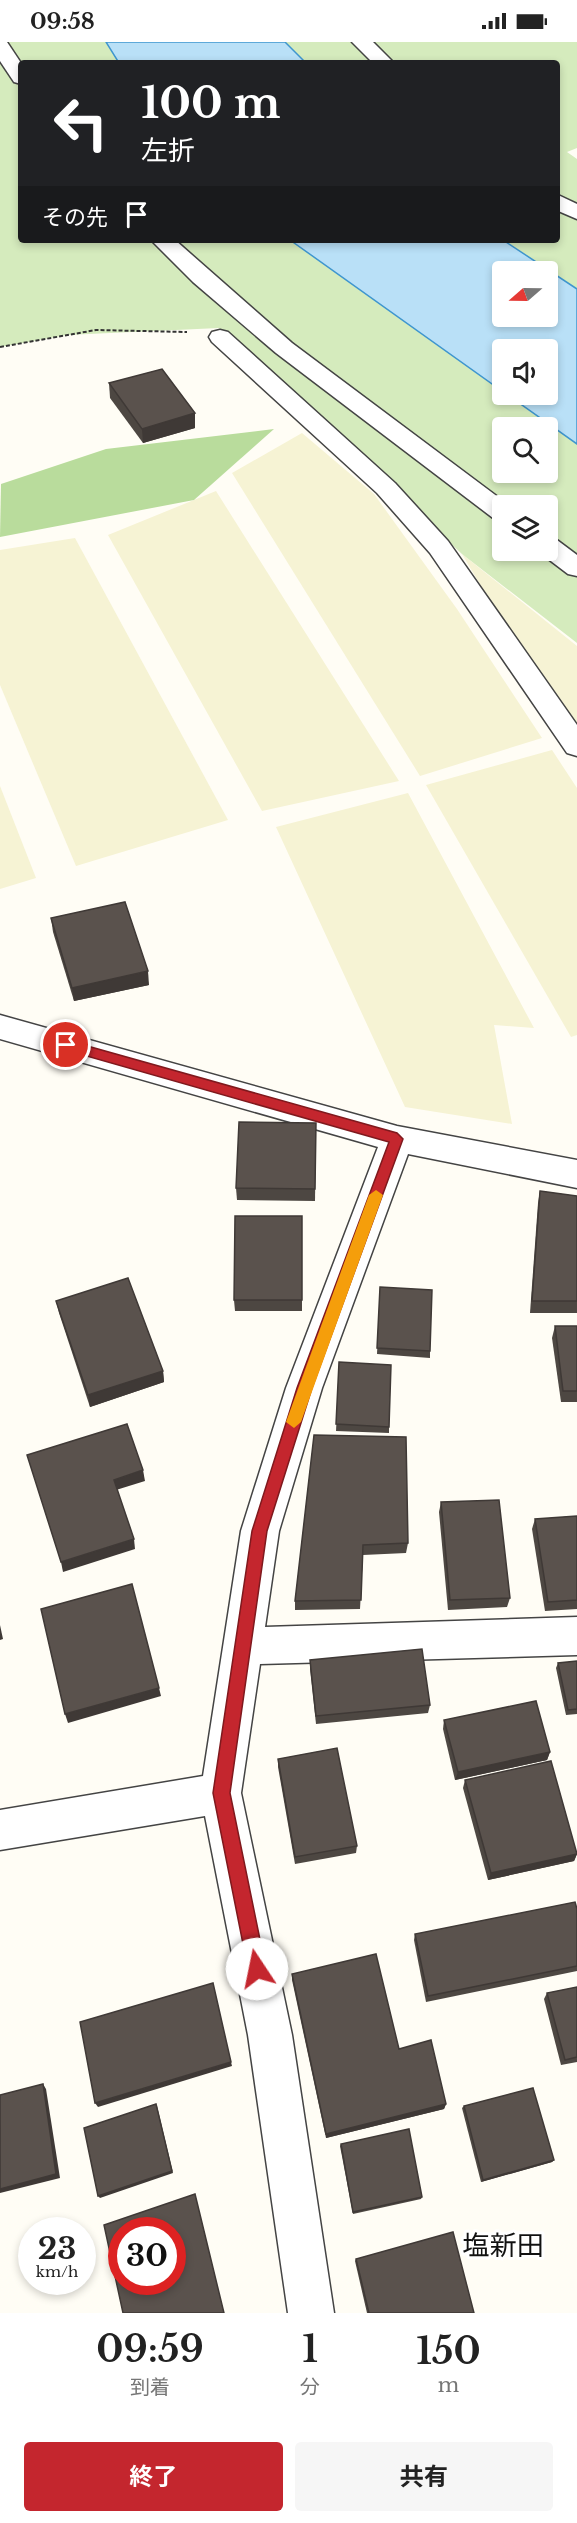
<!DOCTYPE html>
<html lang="ja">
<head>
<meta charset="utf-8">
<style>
  :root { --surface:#fff; --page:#f6f6f6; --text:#222; --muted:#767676; --accent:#c4262e }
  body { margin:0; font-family:"Libre Baskerville","Noto Sans JP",serif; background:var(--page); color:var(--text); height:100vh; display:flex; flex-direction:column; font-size:22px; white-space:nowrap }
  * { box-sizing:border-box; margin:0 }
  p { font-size:20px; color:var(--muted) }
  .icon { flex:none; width:33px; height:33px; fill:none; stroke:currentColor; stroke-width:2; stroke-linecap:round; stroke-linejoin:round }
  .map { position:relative; height:2271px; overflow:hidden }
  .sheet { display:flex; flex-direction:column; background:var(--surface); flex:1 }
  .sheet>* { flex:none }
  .top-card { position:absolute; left:18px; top:18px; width:542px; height:183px; border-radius:6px; box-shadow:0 3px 9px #0003; background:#202124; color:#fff; overflow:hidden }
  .needle { width:39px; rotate:250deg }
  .fabs { position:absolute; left:492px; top:219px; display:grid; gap:12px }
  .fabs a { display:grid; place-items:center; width:66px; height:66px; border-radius:6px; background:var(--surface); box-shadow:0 3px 9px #0003; font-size:30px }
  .speed { position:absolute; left:18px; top:2175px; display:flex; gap:12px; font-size:30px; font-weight:700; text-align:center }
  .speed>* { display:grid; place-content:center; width:78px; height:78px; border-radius:50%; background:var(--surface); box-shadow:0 3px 9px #0003; line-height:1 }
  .speed small { font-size:15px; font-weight:400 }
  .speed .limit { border:9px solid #d22; background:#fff; color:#111 }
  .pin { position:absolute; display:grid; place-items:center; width:51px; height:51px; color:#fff; margin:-26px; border:3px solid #fff; border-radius:50%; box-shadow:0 2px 6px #0007 }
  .me { position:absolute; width:66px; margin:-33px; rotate:349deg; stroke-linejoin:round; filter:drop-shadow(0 0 4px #0008) }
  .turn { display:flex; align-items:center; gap:21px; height:126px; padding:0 24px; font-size:27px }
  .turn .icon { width:78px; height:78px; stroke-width:2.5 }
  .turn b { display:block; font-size:42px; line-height:51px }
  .then { display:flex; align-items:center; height:57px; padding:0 24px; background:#0003; gap:12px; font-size:22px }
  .eta { display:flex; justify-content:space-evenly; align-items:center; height:102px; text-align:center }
  .eta b { font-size:36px; font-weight:700; line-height:42px }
  .primary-button { display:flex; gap:12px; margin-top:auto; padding:12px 24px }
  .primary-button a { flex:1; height:69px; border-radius:6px; background:var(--accent); color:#fff; font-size:24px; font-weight:700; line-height:69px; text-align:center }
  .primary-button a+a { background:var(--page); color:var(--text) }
  .status { display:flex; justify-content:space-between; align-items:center; height:42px; padding:0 30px; background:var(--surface); direction:ltr }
  .status svg { height:16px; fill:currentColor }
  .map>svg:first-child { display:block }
  .farmland { fill:#f6f3d4 }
  .green { fill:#d5ebbd; fill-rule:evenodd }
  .forest { fill:#b9dc9c }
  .water { fill:#b9e0f7; stroke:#3f96cf; stroke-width:1.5; fill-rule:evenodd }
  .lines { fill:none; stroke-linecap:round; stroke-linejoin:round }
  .street-casing { stroke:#444; stroke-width:3 }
  .path { stroke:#333; stroke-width:2; stroke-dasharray:4 2; stroke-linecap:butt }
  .street { fill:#fff; fill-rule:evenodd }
  .wall { fill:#4d4742 }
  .shaded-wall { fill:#3f3936 }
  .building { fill:#5a524d; stroke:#3f3936; stroke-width:1.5; fill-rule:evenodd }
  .route { fill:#c4262e; stroke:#7f191e; stroke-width:1.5 }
  .slow { fill:#f59e0b }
  .labels { text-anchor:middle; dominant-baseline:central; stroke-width:6; stroke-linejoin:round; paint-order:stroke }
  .near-quarter-label { font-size:27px; fill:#111; stroke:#fff }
</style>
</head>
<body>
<div class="status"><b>09:58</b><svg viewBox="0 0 49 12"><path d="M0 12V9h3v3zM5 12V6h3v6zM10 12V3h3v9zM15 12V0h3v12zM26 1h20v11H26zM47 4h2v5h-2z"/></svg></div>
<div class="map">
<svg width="577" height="2271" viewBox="0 0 577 2271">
  <rect width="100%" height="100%" fill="#fffdf5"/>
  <g class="farmland">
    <path d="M302,391L374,452L457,567L542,696L420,734L232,431Z"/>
    <path d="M216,449L399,739L262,769L108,493Z"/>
    <path d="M75,496L228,778L76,824L0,643V508Z"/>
    <path d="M462,512L577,604V687L567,690Z"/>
    <path d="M552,708L577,746V993L571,995L426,743Z"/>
    <path d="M0,744L36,836L0,847Z"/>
    <path d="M408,751L534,986L494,983L512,1082L405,1065L276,785Z"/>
  </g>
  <path class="green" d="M0,0H577V106L567,110L577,117V601L462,512L219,286L67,293L0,305ZM21,21H556V198H21ZM502,230H548V274H502ZM502,308H548V352H502ZM502,386H548V430H502ZM502,464H548V508H502Z"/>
  <path class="forest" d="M274,387L194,458L0,495L1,442L106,407Z"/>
  <g class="water">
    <path d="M106,0H285L306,21H119Z"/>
    <path d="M290,198H503L577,247V402L508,353L548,352V308H502V349ZM502,230H548V274H502Z"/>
  </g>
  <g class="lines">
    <defs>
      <g id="street">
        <path d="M0,0H7L21,21V42L14,40L0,19Z"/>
        <path d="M352,0H373L394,21H373Z"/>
        <path d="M556,152L577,162V177L556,168Z"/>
        <path d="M151,198H175L292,301L510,464H502V478L493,476L276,311L193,240Z"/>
        <path d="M220,288L228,290L395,441L448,499L577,683V714L567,711L430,511L377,451L212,300L209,295L212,290Z"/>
        <path d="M548,496L557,498L577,513V534L568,532L539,510L548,508Z"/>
        <path d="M0,973L397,1084L577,1118V1146L408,1112L322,1346L279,1489L265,1585L577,1575V1613L260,1622L241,1751L292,1993L334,2271H288L248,1993L205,1774L0,1808V1768L203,1734L241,1489L286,1346L378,1105L0,997Z"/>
      </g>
    </defs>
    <use href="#street" class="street-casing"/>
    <path class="path" d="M0,305L96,288L187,290"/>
    <use href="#street" class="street"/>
  </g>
  <g class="wall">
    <path d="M109,341L195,371V386L143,401L110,356Z"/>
    <path d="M51,876L149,943L74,959L53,890Z"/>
    <path d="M316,1081L315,1159L237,1158L236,1146Z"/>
    <path d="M540,1149L577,1154V1271H530L538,1161Z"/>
    <path d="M302,1174V1269H235L234,1258Z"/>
    <path d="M380,1245L430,1309V1316L377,1312Z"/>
    <path d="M56,1259L163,1329L164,1340L90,1365L59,1271Z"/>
    <path d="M555,1284H577V1360H561L552,1296Z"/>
    <path d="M339,1327L389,1385V1391L336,1389Z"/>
    <path d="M314,1393L408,1501L406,1511L363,1513L360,1567L295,1568V1559Z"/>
    <path d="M441,1460L510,1556L507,1565L448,1568L439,1470Z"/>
    <path d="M577,1474V1567L545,1569L532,1487L535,1477Z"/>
    <path d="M310,1618L430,1663L428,1671L316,1682L310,1627Z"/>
    <path d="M577,1619V1672L566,1673L556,1626L558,1621Z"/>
    <path d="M444,1678L550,1710L547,1718L455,1738L443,1687Z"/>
    <path d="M278,1717L357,1804L356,1811L295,1822L278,1725Z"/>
    <path d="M465,1738L577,1812L574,1819L488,1838L463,1746Z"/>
    <path d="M577,1867V1929L426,1960L414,1898L415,1892Z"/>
    <path d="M292,1932L399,2007L446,2062L444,2067L326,2096L292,1938Z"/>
    <path d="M577,1945V2020L561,2023L544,1957L547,1951Z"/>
    <path d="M464,2064L554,2118L552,2120L481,2140L462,2066Z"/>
    <path d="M341,2102L422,2155L421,2157L353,2172L340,2104Z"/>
    <path d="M356,2217L474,2271H367L355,2219Z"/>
  </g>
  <g class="shaded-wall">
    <path d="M195,371V386L143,401L142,387Z"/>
    <path d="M148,929L149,943L74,959L72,946Z"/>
    <path d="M163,1329L164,1340L90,1365L88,1353Z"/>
    <path d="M143,1428L145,1439L116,1448L114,1438Z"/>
    <path d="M134,1497L135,1507L63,1530L61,1520Z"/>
    <path d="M0,1583L3,1597L0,1598Z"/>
    <path d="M159,1646L161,1654L68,1681L65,1672Z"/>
    <path d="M550,1710L547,1718L455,1738L458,1730Z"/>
    <path d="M577,1812L574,1819L488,1838L491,1831Z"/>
    <path d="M231,2020L232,2024L98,2065L95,2061Z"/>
    <path d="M43,2042L46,2047L60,2136L0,2151V2147Z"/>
    <path d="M446,2062L444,2067L326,2096V2092Z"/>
    <path d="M157,2064L173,2131L100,2156L98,2154Z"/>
    <path d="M554,2118L552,2120L481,2140L483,2138Z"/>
  </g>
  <g class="building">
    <path d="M162,327L195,371L142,387L109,341Z"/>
    <path d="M125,860L148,929L72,946L51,876Z"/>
    <path d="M239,1080L316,1081L315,1147L236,1146Z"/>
    <path d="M540,1149L577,1154V1259H532Z"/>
    <path d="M235,1174H302V1258H234Z"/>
    <path d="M128,1236L163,1329L88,1353L56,1259Z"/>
    <path d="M380,1245L432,1248L430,1309L377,1306Z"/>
    <path d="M555,1284H577V1349H563Z"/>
    <path d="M339,1320L391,1323L389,1385L336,1382Z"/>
    <path d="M127,1382L143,1428L114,1438L134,1497L61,1520L27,1413Z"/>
    <path d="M314,1393L406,1395L408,1501L363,1503L361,1558L295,1559Z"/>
    <path d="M499,1458L510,1556L450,1558L441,1460Z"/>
    <path d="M577,1474V1558L548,1560L535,1477Z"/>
    <path d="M132,1542L159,1646L65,1672L41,1567Z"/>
    <path d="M422,1607L430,1663L316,1674L310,1618Z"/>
    <path d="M577,1619V1667L568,1668L558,1621Z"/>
    <path d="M536,1659L550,1710L458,1730L444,1678Z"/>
    <path d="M337,1706L357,1804L295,1815L278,1717Z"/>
    <path d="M551,1719L577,1812L491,1831L465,1738Z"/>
    <path d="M575,1860L577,1867V1924L428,1954L415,1892Z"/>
    <path d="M376,1912L399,2007L431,1998L446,2062L326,2092L292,1932Z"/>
    <path d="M213,1941L231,2020L95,2061L80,1980Z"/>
    <path d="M577,1945V2015L565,2018L547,1951Z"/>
    <path d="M43,2042L56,2132L0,2147V2053Z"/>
    <path d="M533,2046L554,2118L483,2138L464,2064Z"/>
    <path d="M156,2062L172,2129L98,2154L84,2086Z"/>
    <path d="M409,2087L422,2155L353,2170L341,2102Z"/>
    <path d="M195,2152L224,2271H123L104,2183ZM122,2188H172V2240H122Z"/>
    <path d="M453,2190L474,2271H369L356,2217Z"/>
  </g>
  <path class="route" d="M66,998L397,1091L403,1097L312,1346L267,1489L230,1751L266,1927L263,1933L257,1935L251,1933L248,1927L213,1751L252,1489L297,1346L389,1100L62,1007V1000Z"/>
  <path class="slow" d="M376,1148L383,1153L301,1380L294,1386L286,1380L369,1153Z"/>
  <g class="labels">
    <g class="near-quarter-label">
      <text x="503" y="2203">塩新田</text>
    </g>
  </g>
</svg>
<div class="fabs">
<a><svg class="needle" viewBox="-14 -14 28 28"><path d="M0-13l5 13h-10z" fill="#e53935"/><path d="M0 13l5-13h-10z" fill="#767676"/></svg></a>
<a><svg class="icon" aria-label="sound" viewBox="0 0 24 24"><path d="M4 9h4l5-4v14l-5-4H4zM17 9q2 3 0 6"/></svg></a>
<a><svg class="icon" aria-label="search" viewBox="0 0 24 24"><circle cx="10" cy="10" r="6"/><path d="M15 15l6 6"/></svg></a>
<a><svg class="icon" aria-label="layers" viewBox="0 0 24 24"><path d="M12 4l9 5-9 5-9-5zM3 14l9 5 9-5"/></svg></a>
</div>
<div class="speed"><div>23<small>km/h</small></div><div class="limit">30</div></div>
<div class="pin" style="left:66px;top:1003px;background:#d93025"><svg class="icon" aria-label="arrive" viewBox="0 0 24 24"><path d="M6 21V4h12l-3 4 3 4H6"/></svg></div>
<svg class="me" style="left:257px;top:1927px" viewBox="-20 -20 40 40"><circle r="19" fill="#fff"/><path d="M0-13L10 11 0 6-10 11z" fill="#c4262e"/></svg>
<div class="top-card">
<div class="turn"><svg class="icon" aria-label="left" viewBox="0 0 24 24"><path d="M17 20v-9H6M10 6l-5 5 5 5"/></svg><div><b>100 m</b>左折</div></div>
<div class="then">その先<svg class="icon" aria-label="arrive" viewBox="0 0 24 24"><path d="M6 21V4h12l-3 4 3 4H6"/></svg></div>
</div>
</div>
<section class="sheet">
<div class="eta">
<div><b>09:59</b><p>到着</p></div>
<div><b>1</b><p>分</p></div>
<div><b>150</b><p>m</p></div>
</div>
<div class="primary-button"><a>終了</a><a>共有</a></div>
</section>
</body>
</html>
